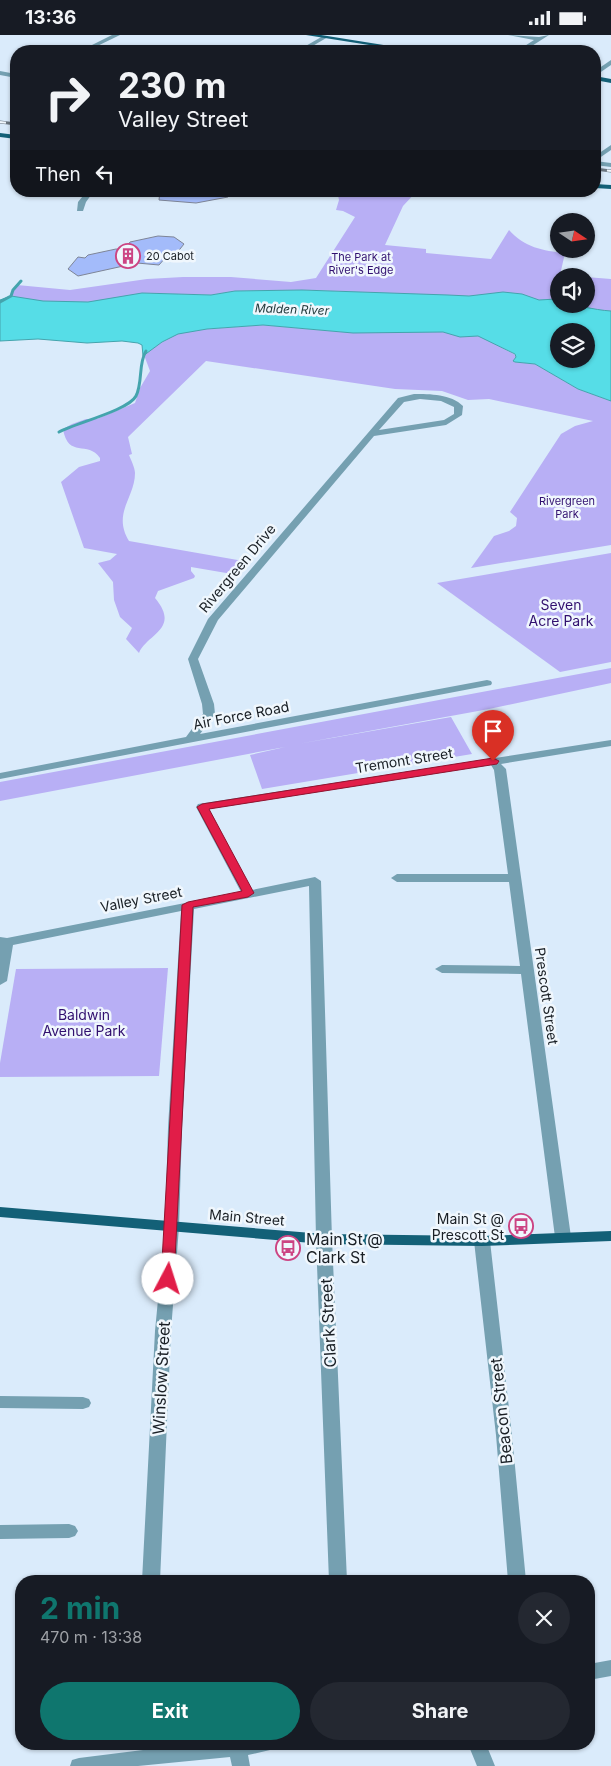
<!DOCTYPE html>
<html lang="en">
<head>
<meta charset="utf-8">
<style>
  :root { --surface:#171b24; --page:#242831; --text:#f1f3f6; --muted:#9ea1a6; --accent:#0f766e }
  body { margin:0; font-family:Inter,sans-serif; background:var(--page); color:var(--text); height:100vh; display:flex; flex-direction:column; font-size:19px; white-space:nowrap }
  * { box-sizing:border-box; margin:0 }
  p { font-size:16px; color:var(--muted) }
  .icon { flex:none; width:28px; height:28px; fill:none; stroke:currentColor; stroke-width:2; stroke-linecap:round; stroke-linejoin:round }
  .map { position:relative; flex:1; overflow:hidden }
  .side { position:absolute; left:15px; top:1540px; width:580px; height:175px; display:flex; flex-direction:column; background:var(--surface); border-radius:20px; box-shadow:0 1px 4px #0004 }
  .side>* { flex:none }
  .banner { position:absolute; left:10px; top:10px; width:591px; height:152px; border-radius:20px; box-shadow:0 1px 4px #0004; background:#171b24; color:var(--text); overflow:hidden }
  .needle { width:32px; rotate:103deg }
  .controls { position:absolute; left:550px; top:178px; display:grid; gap:10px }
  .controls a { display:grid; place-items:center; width:45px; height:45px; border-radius:50%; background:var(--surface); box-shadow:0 1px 4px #0004; font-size:25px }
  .pin { position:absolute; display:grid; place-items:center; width:42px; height:42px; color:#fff; margin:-51px -21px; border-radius:50% 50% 50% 0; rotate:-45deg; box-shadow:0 0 5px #0007 }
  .pin .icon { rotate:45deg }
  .me { position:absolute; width:55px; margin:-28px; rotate:5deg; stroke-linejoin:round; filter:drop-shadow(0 0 4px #0008) }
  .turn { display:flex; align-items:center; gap:18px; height:105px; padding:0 25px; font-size:22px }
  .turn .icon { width:65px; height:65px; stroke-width:2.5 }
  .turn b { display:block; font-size:35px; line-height:42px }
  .then { display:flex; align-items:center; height:48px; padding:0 25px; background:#0003; gap:10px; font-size:19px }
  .round { display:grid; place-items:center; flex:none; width:52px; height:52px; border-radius:26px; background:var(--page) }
  .head { display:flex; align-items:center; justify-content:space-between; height:85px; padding:0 25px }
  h1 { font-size:30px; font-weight:700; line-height:38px; color:var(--accent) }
  .button { display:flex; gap:10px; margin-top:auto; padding:10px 25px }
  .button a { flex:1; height:58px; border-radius:30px; background:var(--accent); color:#fff; font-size:20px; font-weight:700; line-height:58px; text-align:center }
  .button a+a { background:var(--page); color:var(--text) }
  .status { display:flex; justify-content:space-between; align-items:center; height:35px; padding:0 25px; background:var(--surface); direction:ltr }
  .status svg { height:14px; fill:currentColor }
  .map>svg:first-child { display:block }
  .green { fill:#b8aff5 }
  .water { fill:#56dde7; stroke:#44a4ad; fill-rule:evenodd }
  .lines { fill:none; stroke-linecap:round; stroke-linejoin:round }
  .stream { stroke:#44a4ad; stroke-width:3 }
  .building { fill:#a3bbfa; stroke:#7e8597 }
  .minor { fill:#75a0b1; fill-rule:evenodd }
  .major { fill:#136077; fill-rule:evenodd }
  .rail-casing { stroke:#6b7680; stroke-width:3 }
  .rail { stroke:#f0f7fd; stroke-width:2; stroke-dasharray:6; stroke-linecap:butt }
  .route { fill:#e11d48; stroke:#92132f }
  .labels { text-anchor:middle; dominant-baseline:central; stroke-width:5; stroke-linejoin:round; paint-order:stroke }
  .far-poi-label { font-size:11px; fill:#191f25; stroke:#f0f7fd; text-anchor:start }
  .far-park-label { font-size:11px; fill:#31106f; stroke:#f0f7fd }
  .far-water-label { font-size:12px; font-style:italic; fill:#22393b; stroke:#f0f7fd }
  .street-label { font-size:14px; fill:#191f25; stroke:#f0f7fd }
  .park-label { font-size:14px; fill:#31106f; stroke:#f0f7fd }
  .poi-label { font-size:14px; fill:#191f25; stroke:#f0f7fd; text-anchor:end }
  .near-poi-label { font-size:16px; fill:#191f25; stroke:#f0f7fd; text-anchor:start }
  .near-street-label { font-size:16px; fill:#191f25; stroke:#f0f7fd }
</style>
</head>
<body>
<div class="status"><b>13:36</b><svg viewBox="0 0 49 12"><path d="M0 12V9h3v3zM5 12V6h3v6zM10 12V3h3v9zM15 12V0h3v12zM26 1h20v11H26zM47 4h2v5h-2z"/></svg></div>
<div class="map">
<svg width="611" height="1731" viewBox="0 0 611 1731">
  <rect width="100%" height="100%" fill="#daebfb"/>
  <g class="green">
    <path d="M337,156H417L403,171L385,210L426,214V218L491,224L509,195C524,212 543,216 565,218L560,240L579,241H559V266L309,255L235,256L211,260L142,258L98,267L79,268L34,266L11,261L17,250L70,255L147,244L183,242H231L291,247L316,243L355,182L343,176L336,175L339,165Z"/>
    <path d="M586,242L611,244V277L594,276L566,269H586Z"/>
    <path d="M263,290L342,297L406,295L476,299L514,319L516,322L513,326L515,327L535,329L578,354L611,366V510L471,533L494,501L509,496L516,491L517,483L510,477L561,399L575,391L593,386L489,364L468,365L442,356L395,354L206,326L128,402L132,419L129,420C131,425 135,433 135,438C135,463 112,478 129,506L249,527L238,540L191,532V536L195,541L194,543L158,556L155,563C181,594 147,599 139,618L126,604L132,593L120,582L114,565L113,547L98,528L110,525L117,519L84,513L61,447L79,432L100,426V423C88,405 68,424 63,394L72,389L86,384H97L135,368L140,353L150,336L144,320L162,307L178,298L207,294Z"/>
    <path d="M611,518V627L560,637L437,548Z"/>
    <path d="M611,633V648L489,674L298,709L451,682L472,719L262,754L250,720L285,712L0,766V747Z"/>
    <path d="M168,933L159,1041L0,1042V1028L16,934Z"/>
  </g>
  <path class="water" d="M302,255L448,260L469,261L503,257L522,259L539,265L556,264H559V269C576,269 593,275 611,276V366L578,354L535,329L515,327L513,326L516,322L515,319L478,301L460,302L443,297L353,298L263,290L207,294L178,299L162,307L143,321L142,310L138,308L122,306L87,308L38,304L0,306V265L11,261L43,266L88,267L142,258L211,260L235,256ZM559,296H586V324H559Z"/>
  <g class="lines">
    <g class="stream">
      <path d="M0,267L11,261L13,255L21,246"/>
      <path d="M59,397C76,388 129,375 136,361C143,347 138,329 146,316"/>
    </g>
  </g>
  <g class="building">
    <path d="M160,156H228V162L196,168L159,165Z"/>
    <path d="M158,201L174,202L184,209L176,219L166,222L159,230L137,228L78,241L68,234L78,222L85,223L88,220L116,214L124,215L130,207Z"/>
  </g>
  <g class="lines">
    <g class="minor">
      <path d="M112,0H120L87,16H80Z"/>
      <path d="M508,0L539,2L549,0L524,16H517L534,5Z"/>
      <path d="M323,1L328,2L304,16H297Z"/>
      <path d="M611,25V30L595,41V36Z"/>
      <path d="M0,36L16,39V43L0,40Z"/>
      <path d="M611,110V115L595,126L611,128V132L595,130V121Z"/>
      <path d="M87,156H94L86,167L83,176H77L78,167Z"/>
      <path d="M414,359C430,359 451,359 463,371L462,380L446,390L374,401L218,585L198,624L214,669L215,679L200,699L487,645L491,646L492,648L491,650L0,744V738L186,702L203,679L202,669L188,624L208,584L398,363ZM420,364L441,366L454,372V379L444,385L379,395L404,367Z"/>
      <path d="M611,705V711L501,729L506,734L571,1202L568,1206L563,1207L558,1206L555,1202L521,939L442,938L435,934L442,930L520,931L509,847H397L391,843L397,839H508L494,735L491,730L209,774L252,855L315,842L321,846L332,1204L347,1546H329L316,1204L309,851L194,874L182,1093L179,1192L171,1296L160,1546H142L155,1296L165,1192L168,1093L181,876L13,910L7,946L0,950V902L7,903L241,857L196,772L198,769Z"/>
      <path d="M482,1201L487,1202L490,1206L512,1400L526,1546H508L496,1400L474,1206L477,1202Z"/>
      <path d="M0,1361L83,1362L89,1364L91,1368L89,1372L83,1374L0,1373Z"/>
      <path d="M69,1489L75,1491L78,1496L75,1501L69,1503L0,1504V1490Z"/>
      <path d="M611,1625V1641L589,1645V1629Z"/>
      <path d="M191,1709H272L270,1715L248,1720L250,1731H232L230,1722L138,1731H70L72,1725L79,1723Z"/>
      <path d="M468,1709H486L495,1731H477Z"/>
    </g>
    <g class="major">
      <path d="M306,0H321L421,16H407Z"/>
      <path d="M595,41L611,44V48L595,45Z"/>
      <path d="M0,98L16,100V104L0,102Z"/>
      <path d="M595,149L611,150V154L595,153Z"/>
      <path d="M0,1172L324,1199L482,1201L611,1196V1206L482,1211L324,1209L0,1182Z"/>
    </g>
    <defs>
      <g id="rail">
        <path d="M0,87L16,89"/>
        <path d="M595,134L611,136"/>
      </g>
    </defs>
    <use href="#rail" class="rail-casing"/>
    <use href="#rail" class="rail"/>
  </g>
  <path class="route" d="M493,723L499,726L497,729L209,774L254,858L248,862L193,872L174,1244L172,1247H163L161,1244L182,870L188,867L242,856L197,772L202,769Z"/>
  <defs>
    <symbol id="building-ring" viewBox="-11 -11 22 22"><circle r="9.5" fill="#f0f7fd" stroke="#cc4483" stroke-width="1.5"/><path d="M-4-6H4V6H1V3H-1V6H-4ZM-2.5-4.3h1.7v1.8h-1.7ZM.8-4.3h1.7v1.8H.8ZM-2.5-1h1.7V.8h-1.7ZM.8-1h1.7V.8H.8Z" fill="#cc4483"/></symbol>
    <symbol id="bus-ring" viewBox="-11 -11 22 22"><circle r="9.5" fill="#f0f7fd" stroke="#cc4483" stroke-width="1.5"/><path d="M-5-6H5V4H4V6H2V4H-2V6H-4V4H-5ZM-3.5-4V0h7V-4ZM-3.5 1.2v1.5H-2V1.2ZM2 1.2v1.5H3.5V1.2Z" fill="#cc4483"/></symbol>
  </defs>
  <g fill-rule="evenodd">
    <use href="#building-ring" x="114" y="207" width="28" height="28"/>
    <use href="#bus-ring" x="507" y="1177" width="28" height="28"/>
    <use href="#bus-ring" x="274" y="1199" width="28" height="28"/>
  </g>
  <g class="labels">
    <g class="far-poi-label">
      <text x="146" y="221">20 Cabot</text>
    </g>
    <g class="far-park-label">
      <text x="361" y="222">The Park at<tspan x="361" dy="13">River's Edge</tspan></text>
      <text x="567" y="466">Rivergreen<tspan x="567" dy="13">Park</tspan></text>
    </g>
    <g class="far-water-label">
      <text transform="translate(292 274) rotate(2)">Malden River</text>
    </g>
    <g class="street-label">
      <text transform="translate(237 533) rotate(-50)">Rivergreen Drive</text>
      <text transform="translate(241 680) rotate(-11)">Air Force Road</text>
      <text transform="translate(404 725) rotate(-9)">Tremont Street</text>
      <text transform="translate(141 864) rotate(-11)">Valley Street</text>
      <text transform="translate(547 961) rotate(82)">Prescott Street</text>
      <text transform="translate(247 1182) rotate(5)">Main Street</text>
    </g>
    <g class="park-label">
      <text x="561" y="569">Seven<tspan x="561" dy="16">Acre Park</tspan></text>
      <text x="84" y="979">Baldwin<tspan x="84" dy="16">Avenue Park</tspan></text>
    </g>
    <g class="poi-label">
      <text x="504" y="1183">Main St @<tspan x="504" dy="16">Prescott St</tspan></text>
    </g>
    <g class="near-poi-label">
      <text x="306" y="1204">Main St @<tspan x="306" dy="18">Clark St</tspan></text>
    </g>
    <g class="near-street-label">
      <text transform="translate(328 1288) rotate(-93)">Clark Street</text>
      <text transform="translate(161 1343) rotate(-87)">Winslow Street</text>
      <text transform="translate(501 1376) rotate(-96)">Beacon Street</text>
    </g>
  </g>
</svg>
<div class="controls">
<a><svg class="needle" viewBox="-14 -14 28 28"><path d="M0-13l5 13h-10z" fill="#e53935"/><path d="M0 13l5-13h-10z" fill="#9ea1a6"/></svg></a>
<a><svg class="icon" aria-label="sound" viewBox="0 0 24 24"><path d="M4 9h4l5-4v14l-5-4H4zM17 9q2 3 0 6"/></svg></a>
<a><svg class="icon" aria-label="layers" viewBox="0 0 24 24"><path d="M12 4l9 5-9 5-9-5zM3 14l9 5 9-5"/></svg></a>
</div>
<div class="pin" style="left:493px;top:726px;background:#d93025"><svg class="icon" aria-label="arrive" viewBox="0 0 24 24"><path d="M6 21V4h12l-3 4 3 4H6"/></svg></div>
<svg class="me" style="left:168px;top:1244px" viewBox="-20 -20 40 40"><circle r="19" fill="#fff"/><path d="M0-13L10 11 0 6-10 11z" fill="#e11d48"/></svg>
<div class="banner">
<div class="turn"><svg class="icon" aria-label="right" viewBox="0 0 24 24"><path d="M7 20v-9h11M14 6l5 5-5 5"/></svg><div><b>230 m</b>Valley Street</div></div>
<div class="then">Then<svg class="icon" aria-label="left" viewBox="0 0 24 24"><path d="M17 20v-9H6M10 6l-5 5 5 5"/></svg></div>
</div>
<section class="side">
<div class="head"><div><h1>2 min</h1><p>470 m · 13:38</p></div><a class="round"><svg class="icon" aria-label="close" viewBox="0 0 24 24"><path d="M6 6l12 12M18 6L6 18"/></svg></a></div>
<div class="button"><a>Exit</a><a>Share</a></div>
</section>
</div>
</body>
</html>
